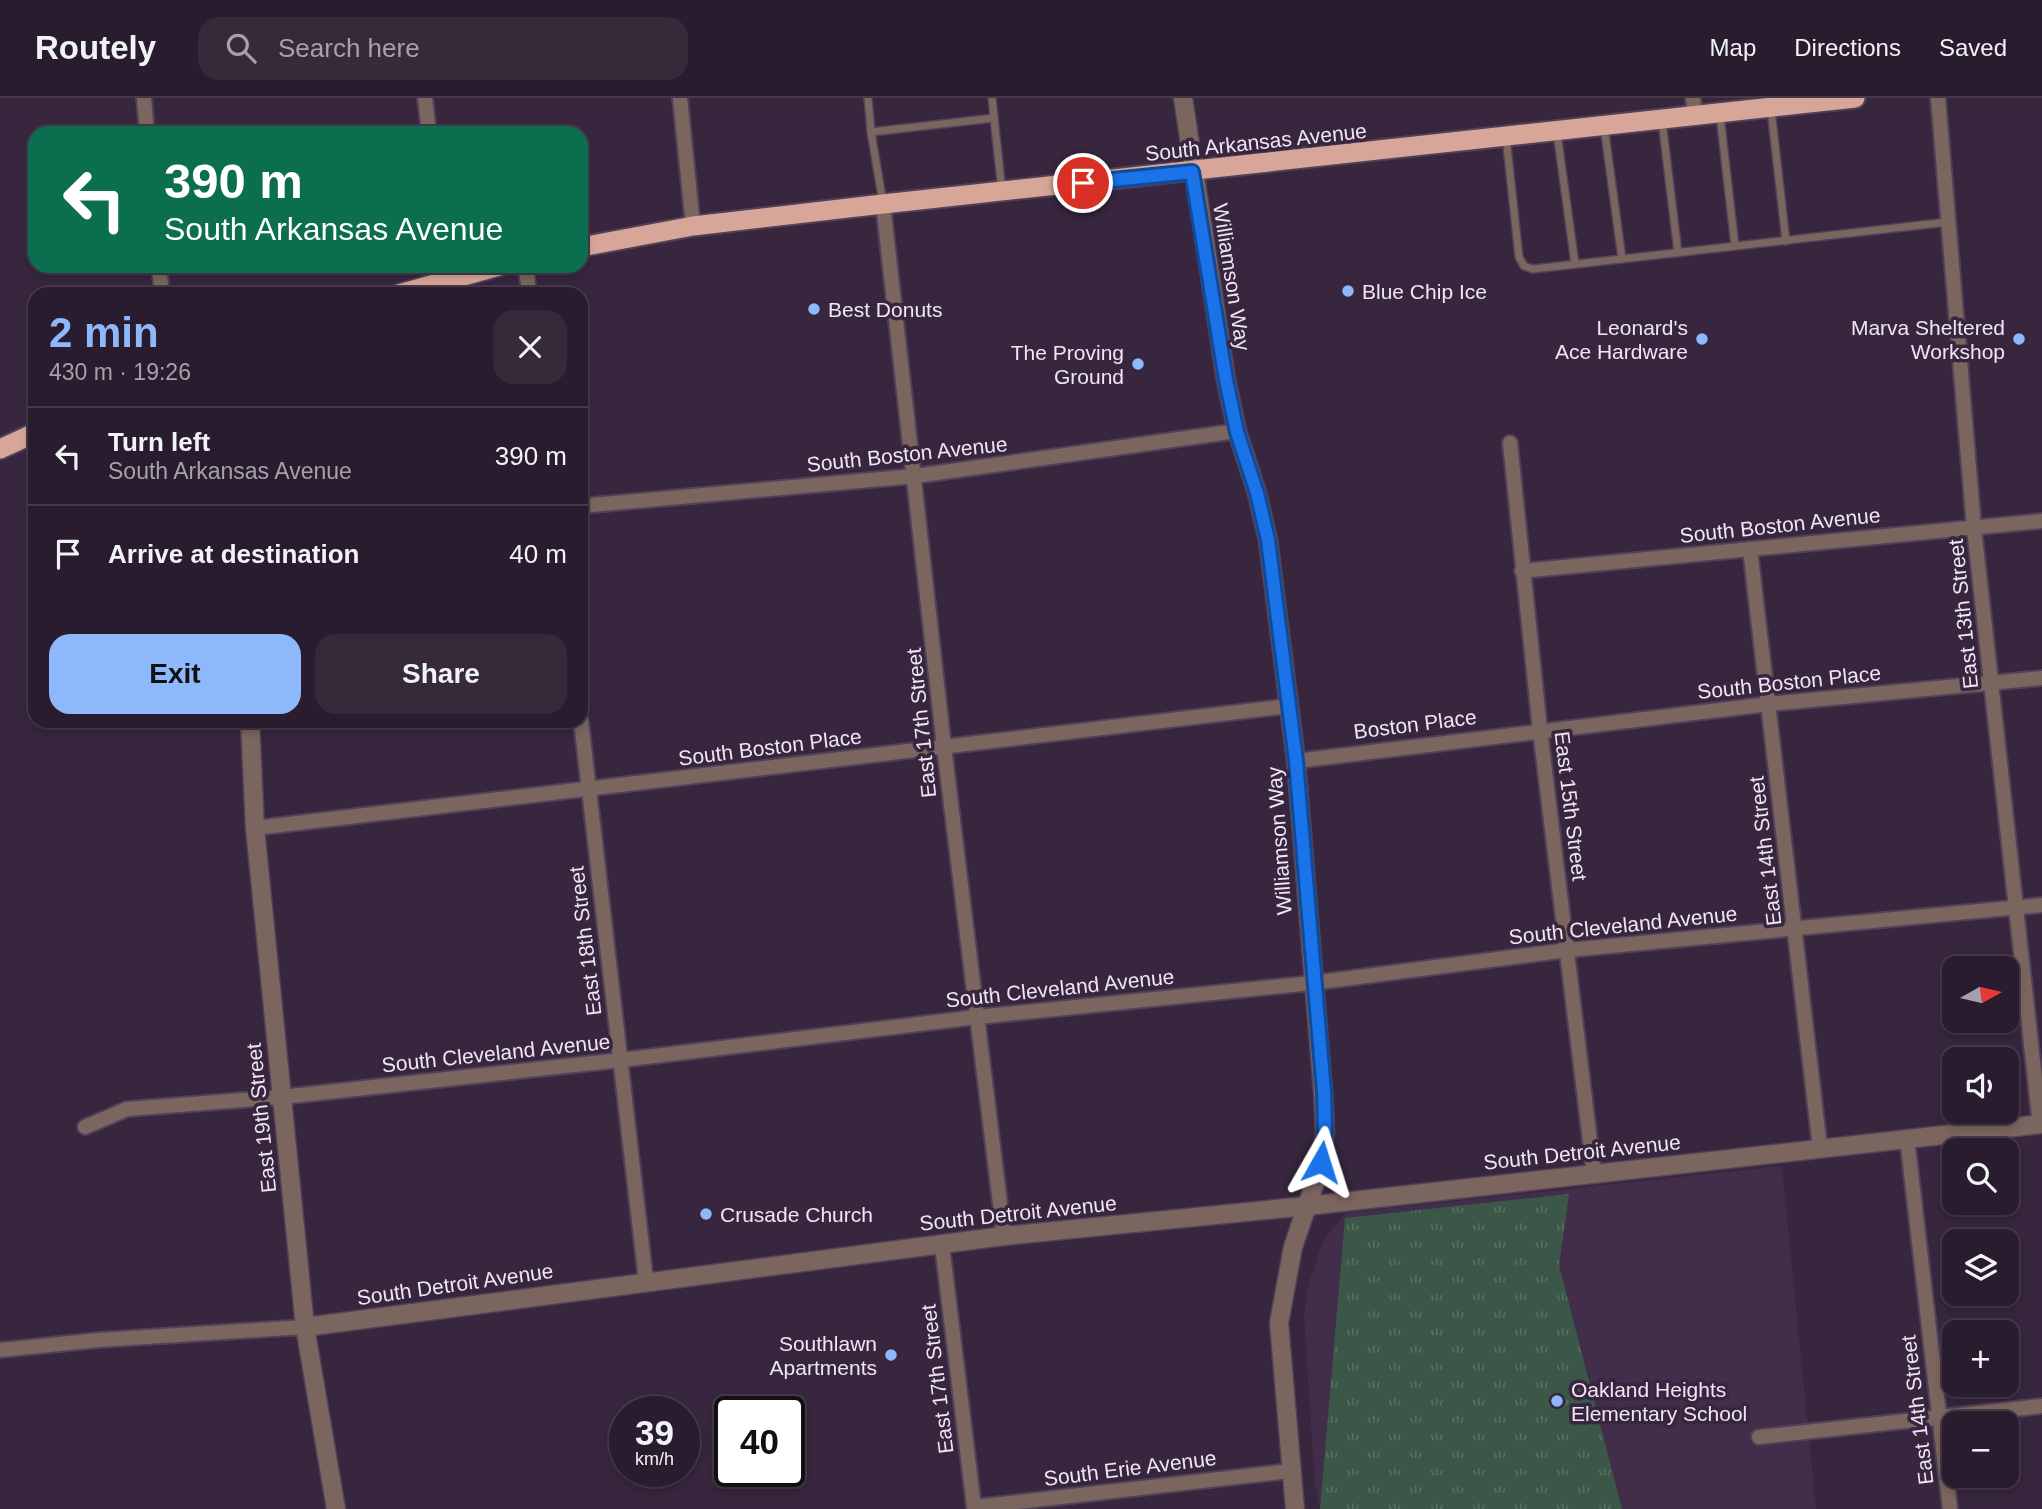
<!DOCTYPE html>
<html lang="en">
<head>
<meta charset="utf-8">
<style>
  :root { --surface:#291c2e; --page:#35293a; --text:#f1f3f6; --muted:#a5a1aa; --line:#453a4a; --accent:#8db9fc }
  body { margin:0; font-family:Helvetica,sans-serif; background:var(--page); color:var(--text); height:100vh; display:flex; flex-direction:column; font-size:26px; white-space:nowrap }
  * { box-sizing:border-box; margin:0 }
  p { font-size:23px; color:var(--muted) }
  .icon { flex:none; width:38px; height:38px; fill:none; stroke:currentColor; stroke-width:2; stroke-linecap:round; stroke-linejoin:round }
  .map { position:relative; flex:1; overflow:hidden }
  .panel { position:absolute; left:28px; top:189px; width:560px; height:441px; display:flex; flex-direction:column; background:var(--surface); border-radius:21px; box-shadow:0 4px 10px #0003,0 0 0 2px var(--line) }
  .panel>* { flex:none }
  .banner { position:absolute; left:28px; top:28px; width:560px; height:147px; border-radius:21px; box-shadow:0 4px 10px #0003,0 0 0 2px var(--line); background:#0b6e4f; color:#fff; overflow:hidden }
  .needle { width:46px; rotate:82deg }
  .buttons { position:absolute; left:1942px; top:858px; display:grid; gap:14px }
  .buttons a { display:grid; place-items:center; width:77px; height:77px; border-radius:14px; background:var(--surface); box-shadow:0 4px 10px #0003,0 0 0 2px var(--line); font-size:35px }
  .speed { position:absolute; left:609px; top:1298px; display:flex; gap:14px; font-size:35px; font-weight:700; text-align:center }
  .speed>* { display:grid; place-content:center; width:91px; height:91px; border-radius:50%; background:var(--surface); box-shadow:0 4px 10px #0003,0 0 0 2px var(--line); line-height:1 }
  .speed small { font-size:18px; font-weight:400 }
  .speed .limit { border:4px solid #111; border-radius:10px; background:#fff; color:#111 }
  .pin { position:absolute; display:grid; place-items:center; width:60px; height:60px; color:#fff; margin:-30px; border:4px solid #fff; border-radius:50%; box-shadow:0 2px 7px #0007 }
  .me { position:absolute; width:77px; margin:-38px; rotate:6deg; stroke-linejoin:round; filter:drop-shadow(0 0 5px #0008) }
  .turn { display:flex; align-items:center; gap:24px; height:147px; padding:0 21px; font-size:32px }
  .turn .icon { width:91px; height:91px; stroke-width:2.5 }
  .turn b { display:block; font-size:49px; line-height:60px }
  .round { display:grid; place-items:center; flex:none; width:74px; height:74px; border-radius:21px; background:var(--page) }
  .headline { display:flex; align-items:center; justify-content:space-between; height:119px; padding:0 21px }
  h1 { font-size:42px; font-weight:700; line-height:52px; color:var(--accent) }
  .primary-button { display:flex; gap:14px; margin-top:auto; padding:14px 21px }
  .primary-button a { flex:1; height:80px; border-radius:21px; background:var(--accent); color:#111; font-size:28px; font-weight:700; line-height:80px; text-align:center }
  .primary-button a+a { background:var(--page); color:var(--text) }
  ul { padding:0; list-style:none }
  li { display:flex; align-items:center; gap:21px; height:98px; padding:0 21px; border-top:2px solid var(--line) }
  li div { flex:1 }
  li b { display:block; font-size:26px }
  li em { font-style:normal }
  header { display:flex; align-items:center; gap:42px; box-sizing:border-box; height:98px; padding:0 35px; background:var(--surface); border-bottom:2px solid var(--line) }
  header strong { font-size:33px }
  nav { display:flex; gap:38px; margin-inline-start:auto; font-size:24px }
  .search { width:490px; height:63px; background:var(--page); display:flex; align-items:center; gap:18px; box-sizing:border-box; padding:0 24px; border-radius:21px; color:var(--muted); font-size:26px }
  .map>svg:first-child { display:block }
  .built { fill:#422d4a }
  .park { fill:url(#park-tufts) }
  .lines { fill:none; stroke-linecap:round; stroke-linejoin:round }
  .service-casing { stroke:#514158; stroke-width:10 }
  .minor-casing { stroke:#514158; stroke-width:18 }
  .tertiary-casing { stroke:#514158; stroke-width:21 }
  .trunk-casing { stroke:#514158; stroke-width:23 }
  .service { stroke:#7b655f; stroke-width:7 }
  .minor { stroke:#7b655f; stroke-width:14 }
  .tertiary { stroke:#7b655f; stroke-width:18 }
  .trunk { stroke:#d8a698; stroke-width:19 }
  .route-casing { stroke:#114b97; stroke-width:18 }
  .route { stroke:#1a73e8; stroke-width:12 }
  .poi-dot { fill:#8db9fc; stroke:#37263e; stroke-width:2.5 }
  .labels { text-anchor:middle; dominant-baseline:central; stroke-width:7; stroke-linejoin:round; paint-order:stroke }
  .street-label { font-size:21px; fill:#f0e5f5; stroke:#37263e }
  .poi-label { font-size:21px; fill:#f0e5f5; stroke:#37263e; text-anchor:start }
</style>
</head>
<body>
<header>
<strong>Routely</strong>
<div class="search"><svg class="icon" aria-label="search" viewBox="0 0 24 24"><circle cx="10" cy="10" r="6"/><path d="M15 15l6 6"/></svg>Search here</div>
<nav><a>Map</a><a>Directions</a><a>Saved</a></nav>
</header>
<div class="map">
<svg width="2042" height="1411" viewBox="0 0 2042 1411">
  <defs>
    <pattern id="park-tufts" width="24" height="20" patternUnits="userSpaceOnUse" patternTransform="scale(1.75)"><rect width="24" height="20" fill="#3a5748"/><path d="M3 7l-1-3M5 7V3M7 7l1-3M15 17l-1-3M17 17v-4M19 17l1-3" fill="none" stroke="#576f63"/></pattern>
  </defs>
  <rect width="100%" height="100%" fill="#37263e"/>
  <path class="built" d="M1782,1068L1816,1411H1320L1315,1387L1304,1219L1308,1188L1323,1143L1345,1115Z"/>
  <path class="park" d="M1569,1096L1559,1167L1622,1411H1320L1345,1120Z"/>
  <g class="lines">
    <defs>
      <g id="service">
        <path d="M868,0L871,34L994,20L992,0"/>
        <path d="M1771,12L1786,143"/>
        <path d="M1720,18L1735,148"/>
        <path d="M994,20L1002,93"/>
        <path d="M1662,23L1678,155"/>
        <path d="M1604,28L1622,161"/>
        <path d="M871,34L883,105"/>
        <path d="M1557,35L1575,166"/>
        <path d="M1506,39L1519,159L1524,168L1533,171L1948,124"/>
      </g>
      <g id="minor">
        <path d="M144,0L147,35"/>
        <path d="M425,0L429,35"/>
        <path d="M680,0L693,128"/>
        <path d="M1693,0L1695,16"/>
        <path d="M1938,0L1974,430L2040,1027"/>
        <path d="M883,106L944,649L1004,1138"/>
        <path d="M159,168L162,196"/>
        <path d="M526,168L529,196"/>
        <path d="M1510,345L1540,632L1594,1076"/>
        <path d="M581,408L915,378L1237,333"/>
        <path d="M1750,451L1820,1050"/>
        <path d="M1522,473L2042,423"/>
        <path d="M581,623L646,1183"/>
        <path d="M1296,663L1769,606L2042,580"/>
        <path d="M255,730L1289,608"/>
        <path d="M85,1029L127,1011L282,999L621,962L977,919L1312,885L1568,852L2042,807"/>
        <path d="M1907,1040L1950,1411"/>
        <path d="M942,1147L974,1409L1290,1373"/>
        <path d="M0,1252L99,1242L305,1229"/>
        <path d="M1759,1339L2042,1308"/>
      </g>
      <g id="tertiary">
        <path d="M1183,0L1226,282L1237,333L1257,395L1268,442L1296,663L1323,994L1325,1033L1322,1064L1293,1149L1279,1225L1295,1411"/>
        <path d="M250,623L255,730L305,1229L336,1411"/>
        <path d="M305,1229L1004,1138L1307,1108L2042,1026"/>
      </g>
      <g id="trunk">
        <path d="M581,149L693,128L883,106L1855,0"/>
        <path d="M399,196L499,168"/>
        <path d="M0,351L35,335"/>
      </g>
    </defs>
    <use href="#service" class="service-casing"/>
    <use href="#minor" class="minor-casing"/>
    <use href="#tertiary" class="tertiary-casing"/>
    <use href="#trunk" class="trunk-casing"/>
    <use href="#service" class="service"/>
    <use href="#minor" class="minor"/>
    <use href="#tertiary" class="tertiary"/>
    <use href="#trunk" class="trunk"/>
  </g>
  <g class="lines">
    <defs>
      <path id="route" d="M1083,85L1192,74L1226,282L1237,334L1257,395L1268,442L1296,663L1324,994L1325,1033L1321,1064"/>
    </defs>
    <use href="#route" class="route-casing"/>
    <use href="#route" class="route"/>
  </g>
  <g class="poi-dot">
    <circle cx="1348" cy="193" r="7"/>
    <circle cx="814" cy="211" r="7"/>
    <circle cx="1702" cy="241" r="7"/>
    <circle cx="2019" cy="241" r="7"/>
    <circle cx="1138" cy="266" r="7"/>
    <circle cx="706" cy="1116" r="7"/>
    <circle cx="891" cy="1257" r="7"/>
    <circle cx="1557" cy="1303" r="7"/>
  </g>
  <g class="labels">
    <g class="street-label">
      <text transform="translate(1256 44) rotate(-6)">South Arkansas Avenue</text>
      <text transform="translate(1232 179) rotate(81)">Williamson Way</text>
      <text transform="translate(907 356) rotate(-6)">South Boston Avenue</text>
      <text transform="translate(1780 427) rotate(-6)">South Boston Avenue</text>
      <text transform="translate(1963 516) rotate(-96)">East 13th Street</text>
      <text transform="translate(1789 584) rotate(-6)">South Boston Place</text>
      <text transform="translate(921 625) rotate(-96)">East 17th Street</text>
      <text transform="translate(1415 626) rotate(-7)">Boston Place</text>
      <text transform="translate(770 649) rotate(-7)">South Boston Place</text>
      <text transform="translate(1571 708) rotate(83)">East 15th Street</text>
      <text transform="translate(1279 743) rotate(-94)">Williamson Way</text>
      <text transform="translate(1765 753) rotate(-97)">East 14th Street</text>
      <text transform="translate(1623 827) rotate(-6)">South Cleveland Avenue</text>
      <text transform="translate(585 843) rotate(-97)">East 18th Street</text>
      <text transform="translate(1060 890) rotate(-6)">South Cleveland Avenue</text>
      <text transform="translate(496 955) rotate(-6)">South Cleveland Avenue</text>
      <text transform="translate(261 1020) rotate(-96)">East 19th Street</text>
      <text transform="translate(1582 1054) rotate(-6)">South Detroit Avenue</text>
      <text transform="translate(1018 1115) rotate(-6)">South Detroit Avenue</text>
      <text transform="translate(455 1186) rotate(-8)">South Detroit Avenue</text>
      <text transform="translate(937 1281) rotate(-97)">East 17th Street</text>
      <text transform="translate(1917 1312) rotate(-97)">East 14th Street</text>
      <text transform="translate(1130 1370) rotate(-7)">South Erie Avenue</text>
    </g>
    <g class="poi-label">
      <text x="1362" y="193">Blue Chip Ice</text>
      <text x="828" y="211">Best Donuts</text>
      <text x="1688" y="229" text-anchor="end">Leonard's<tspan x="1688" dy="24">Ace Hardware</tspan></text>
      <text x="2005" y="229" text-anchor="end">Marva Sheltered<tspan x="2005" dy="24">Workshop</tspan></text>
      <text x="1124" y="254" text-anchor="end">The Proving<tspan x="1124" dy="24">Ground</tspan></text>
      <text x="720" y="1116">Crusade Church</text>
      <text x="877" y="1245" text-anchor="end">Southlawn<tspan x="877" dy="24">Apartments</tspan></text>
      <text x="1571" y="1291">Oakland Heights<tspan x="1571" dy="24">Elementary School</tspan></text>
    </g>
  </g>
</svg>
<div class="buttons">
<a><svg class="needle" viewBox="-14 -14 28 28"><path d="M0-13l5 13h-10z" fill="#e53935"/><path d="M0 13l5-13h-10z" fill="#a5a1aa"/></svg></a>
<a><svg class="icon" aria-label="sound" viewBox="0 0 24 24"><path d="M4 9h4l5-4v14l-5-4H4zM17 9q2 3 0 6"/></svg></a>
<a><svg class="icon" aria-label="search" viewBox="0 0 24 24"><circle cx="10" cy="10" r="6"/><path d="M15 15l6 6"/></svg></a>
<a><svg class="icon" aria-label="layers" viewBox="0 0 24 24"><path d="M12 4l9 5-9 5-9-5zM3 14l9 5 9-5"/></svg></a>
<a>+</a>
<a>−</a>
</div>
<div class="speed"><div>39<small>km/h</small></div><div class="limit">40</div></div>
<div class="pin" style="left:1083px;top:85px;background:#d93025"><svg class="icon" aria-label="arrive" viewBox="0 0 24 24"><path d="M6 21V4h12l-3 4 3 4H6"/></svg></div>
<svg class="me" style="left:1321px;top:1064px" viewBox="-20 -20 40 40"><path d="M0-17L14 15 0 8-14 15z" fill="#1a73e8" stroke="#fff" stroke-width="4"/></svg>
<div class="banner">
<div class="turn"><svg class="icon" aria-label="left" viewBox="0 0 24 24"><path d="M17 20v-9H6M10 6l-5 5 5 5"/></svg><div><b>390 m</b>South Arkansas Avenue</div></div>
</div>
<section class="panel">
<div class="headline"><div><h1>2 min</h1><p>430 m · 19:26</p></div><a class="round"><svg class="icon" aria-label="close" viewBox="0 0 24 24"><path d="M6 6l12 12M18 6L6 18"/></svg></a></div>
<ul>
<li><svg class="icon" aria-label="left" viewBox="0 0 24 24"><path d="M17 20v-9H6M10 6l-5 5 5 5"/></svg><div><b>Turn left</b><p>South Arkansas Avenue</p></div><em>390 m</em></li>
<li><svg class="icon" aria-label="arrive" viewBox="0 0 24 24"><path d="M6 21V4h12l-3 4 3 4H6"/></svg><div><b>Arrive at destination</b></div><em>40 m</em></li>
</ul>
<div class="primary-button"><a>Exit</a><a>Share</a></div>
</section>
</div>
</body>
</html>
